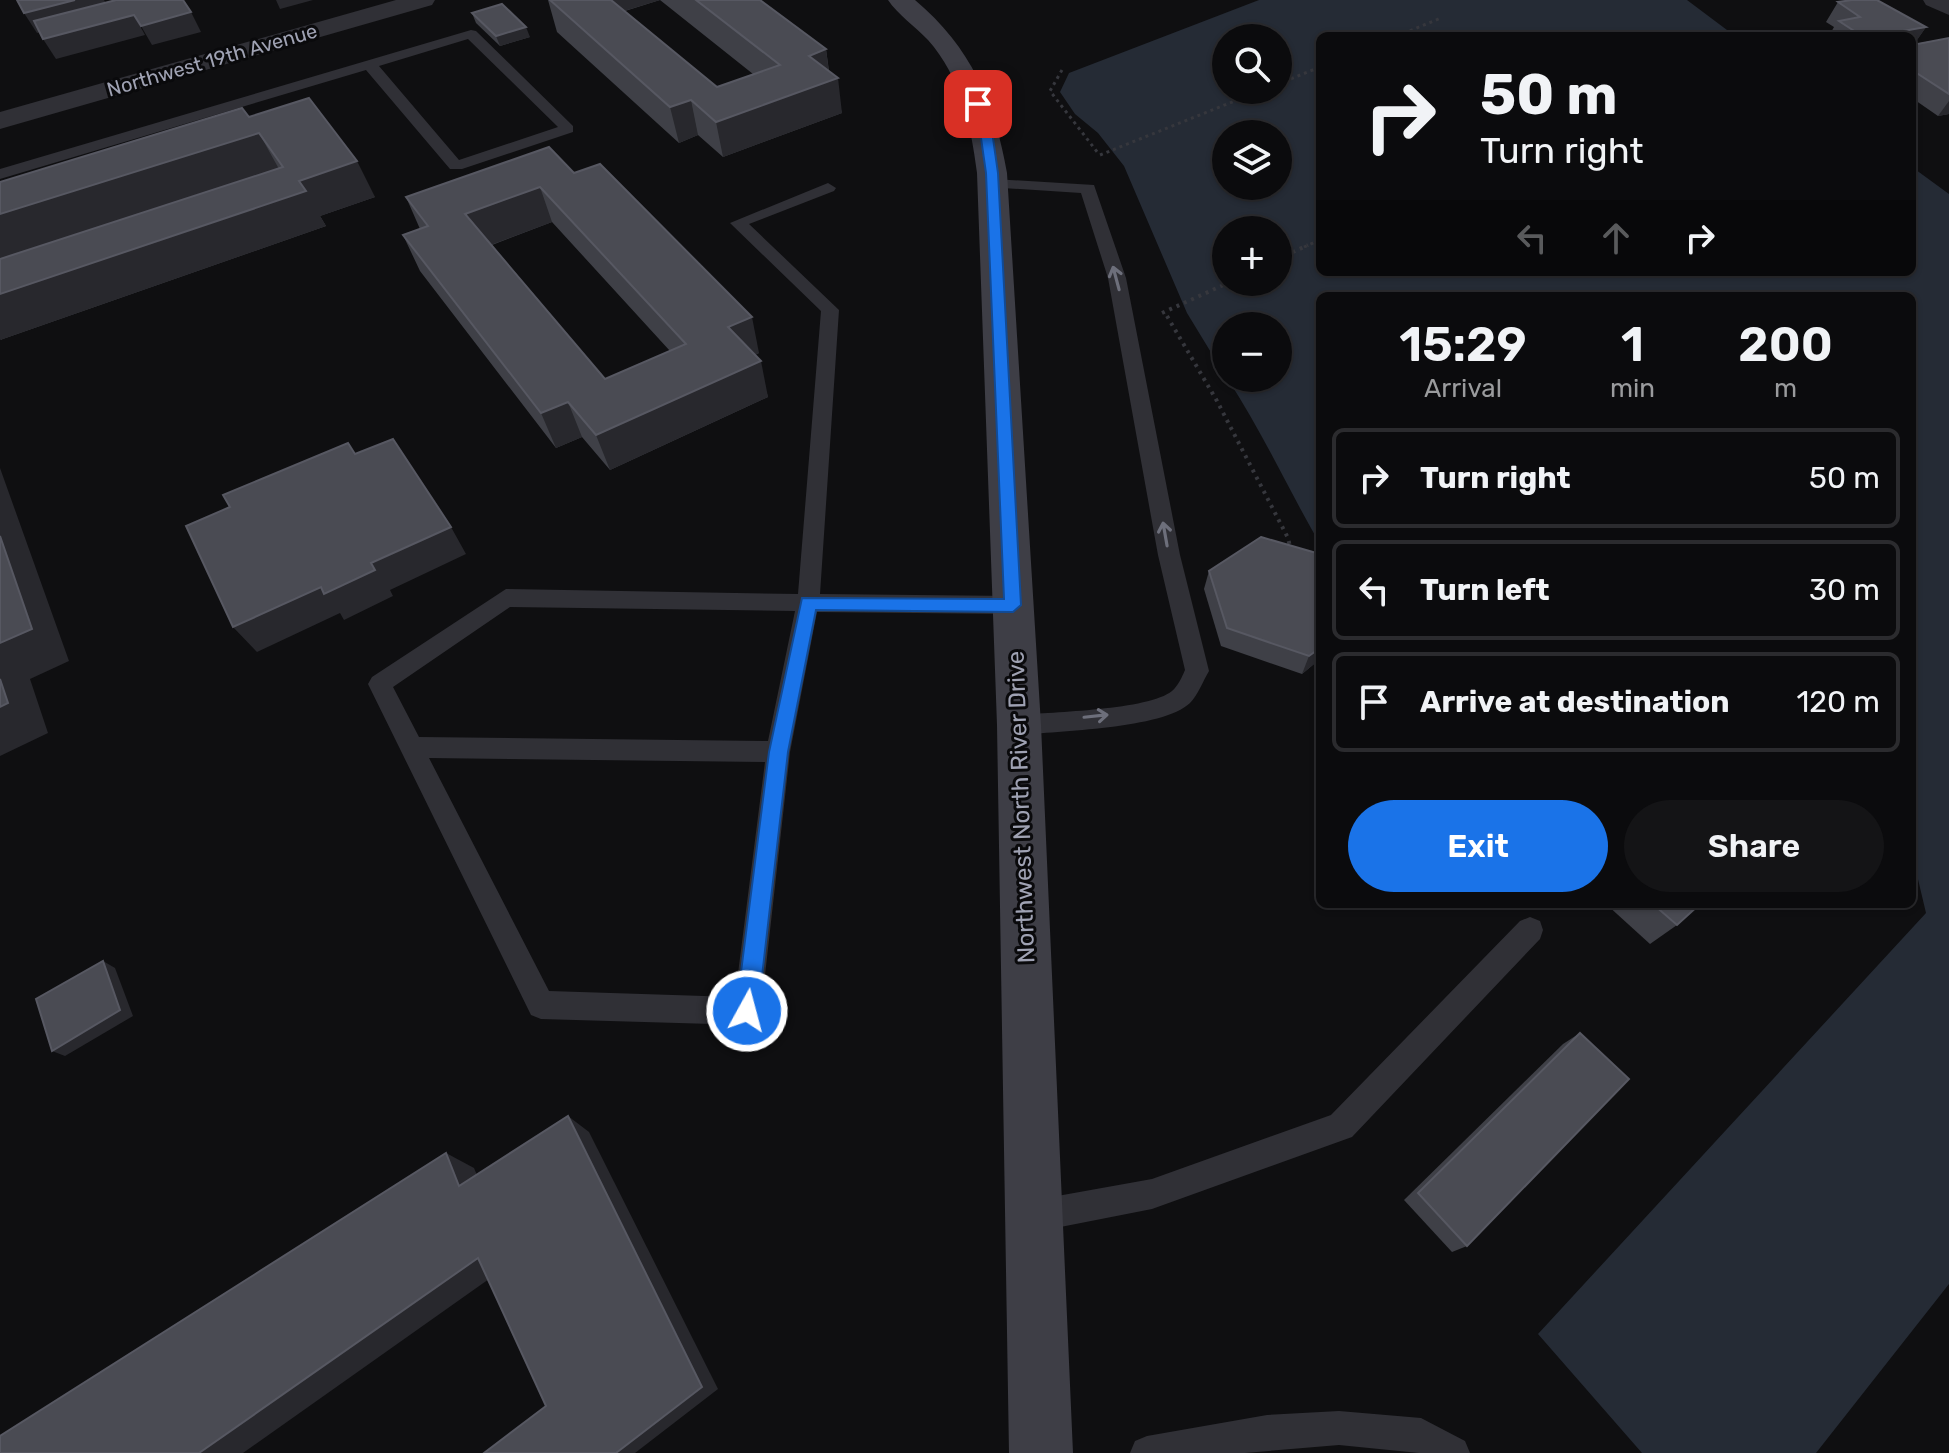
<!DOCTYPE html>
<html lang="en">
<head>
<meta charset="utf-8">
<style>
  :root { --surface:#0b0b0d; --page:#141416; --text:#f1f3f6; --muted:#9a9b9d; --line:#2b2b2e; --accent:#1a73e8 }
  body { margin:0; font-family:Rubik,sans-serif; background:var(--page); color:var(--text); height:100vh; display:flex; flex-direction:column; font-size:30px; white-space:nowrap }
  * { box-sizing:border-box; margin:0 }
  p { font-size:26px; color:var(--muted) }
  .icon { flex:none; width:44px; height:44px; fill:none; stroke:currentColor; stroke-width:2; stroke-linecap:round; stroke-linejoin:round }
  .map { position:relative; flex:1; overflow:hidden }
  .sheet { position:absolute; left:1316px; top:292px; width:600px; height:616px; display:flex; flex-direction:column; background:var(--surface); border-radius:12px; box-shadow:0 2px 6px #0004,0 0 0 2px var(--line) }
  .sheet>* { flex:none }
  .banner { position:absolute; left:1316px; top:32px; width:600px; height:244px; border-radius:12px; box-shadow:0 2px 6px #0004,0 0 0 2px var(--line); background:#0b0b0d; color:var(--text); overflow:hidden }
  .fabs { position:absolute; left:1212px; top:24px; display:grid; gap:16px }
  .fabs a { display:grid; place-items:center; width:80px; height:80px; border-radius:50%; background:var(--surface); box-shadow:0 2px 6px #0004,0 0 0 2px var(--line); font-size:40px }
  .pin { position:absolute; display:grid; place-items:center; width:68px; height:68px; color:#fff; margin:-34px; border-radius:16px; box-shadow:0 4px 12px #0006 }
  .me { position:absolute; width:88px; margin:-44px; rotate:7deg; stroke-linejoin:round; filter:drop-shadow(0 0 6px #0008) }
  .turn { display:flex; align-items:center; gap:28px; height:168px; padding:0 32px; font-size:36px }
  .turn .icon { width:104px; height:104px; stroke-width:2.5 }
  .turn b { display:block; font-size:56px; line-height:68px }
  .lanes { display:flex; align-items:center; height:76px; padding:0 32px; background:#0003; justify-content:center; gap:40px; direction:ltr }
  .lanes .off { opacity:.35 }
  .eta { display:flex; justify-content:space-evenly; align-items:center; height:136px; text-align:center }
  .eta b { font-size:48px; font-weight:600; line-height:56px }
  .primary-button { display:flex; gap:16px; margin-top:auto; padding:16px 32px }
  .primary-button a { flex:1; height:92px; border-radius:48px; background:var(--accent); color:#fff; font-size:32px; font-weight:600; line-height:92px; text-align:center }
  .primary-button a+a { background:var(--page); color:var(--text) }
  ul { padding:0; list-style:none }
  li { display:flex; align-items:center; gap:24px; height:100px; margin:0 16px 12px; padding:0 16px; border:4px solid var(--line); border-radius:12px }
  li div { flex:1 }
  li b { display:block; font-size:30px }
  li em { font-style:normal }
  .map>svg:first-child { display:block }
  .water { fill:#252b35; fill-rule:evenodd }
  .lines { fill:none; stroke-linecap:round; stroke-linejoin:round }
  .path-far1 { stroke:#36373d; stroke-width:3; stroke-dasharray:3 4; stroke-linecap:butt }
  .path { stroke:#36373d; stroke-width:4; stroke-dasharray:3 5; stroke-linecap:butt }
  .lane { fill:#303036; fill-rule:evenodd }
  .street { fill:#303036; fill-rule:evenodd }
  .secondary { fill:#3e3e46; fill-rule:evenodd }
  .wall { fill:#3f4047; fill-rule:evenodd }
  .shaded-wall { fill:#28282d }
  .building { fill:#4a4b53; stroke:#575862; stroke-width:2; fill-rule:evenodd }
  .oneway { stroke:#6d6f7b }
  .route { fill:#1a73e8; stroke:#114b97; stroke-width:2 }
  .labels { text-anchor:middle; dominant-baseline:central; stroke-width:6; stroke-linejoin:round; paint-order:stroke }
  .far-street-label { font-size:20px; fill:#9fa2b3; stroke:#0a0a0c }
  .street-label { font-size:24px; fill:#9fa2b3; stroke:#0a0a0c }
</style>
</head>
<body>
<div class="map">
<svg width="1949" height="1453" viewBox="0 0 1949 1453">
  <rect width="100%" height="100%" fill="#0f0f11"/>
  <path class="water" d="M1259,0H1687L1735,36H1320V272H1912V167L1949,194V1284L1816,1453H1642L1538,1334L1926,913L1912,854V296H1320V544C1288,489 1262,431 1227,378H1278V326H1226V377L1187,313L1124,166L1098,133L1075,114L1060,92L1069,73ZM1226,38H1278V90H1226ZM1226,134H1278V186H1226ZM1226,230H1278V282H1226Z"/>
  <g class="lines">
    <g class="path-far1">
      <path d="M1397,36L1441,18"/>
      <path d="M1062,70L1050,91L1098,153"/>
      <path d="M1278,84L1320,67"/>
      <path d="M1100,155L1262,90"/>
      <path d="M1304,247L1320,240"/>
    </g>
    <g class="path">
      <path d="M1278,259L1308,245"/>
      <path d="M1162,313L1230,282"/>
      <path d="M1167,316L1217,401L1288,538L1291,551"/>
    </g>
    <g class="lane">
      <path d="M471,30L476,31L573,126V132L462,169H450L366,70L0,179V169ZM468,39L558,127L459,160L379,66Z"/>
      <path d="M993,179L1094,185L1126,278L1180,555L1209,671C1203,681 1198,695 1190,703C1163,729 1057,731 1019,735L1011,732L1007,725L1011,718L1019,715C1052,712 1149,710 1172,691C1178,686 1182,677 1185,670L1158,555L1108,278L1081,193L987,187L985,184Z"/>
      <path d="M828,183L836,188L834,191L749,224L839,310L820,594L1013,596L1021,599L1024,605L1021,611L1013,614L817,612L790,752L761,1011L757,1021L747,1025L541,1019L531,1015L368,684L372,677L506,589L798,594L821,311L730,223ZM510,607L795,611L768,741L419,737L393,687ZM429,758L765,762L735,997L549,991Z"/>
      <path d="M1530,917L1540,921L1543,930L1540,939L1352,1137L1152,1209L1035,1232L1024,1227L1019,1216L1024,1205L1035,1200L1152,1179L1331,1115L1520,921Z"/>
      <path d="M1339,1411L1421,1418L1465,1441L1470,1453H1419L1339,1445L1245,1453H1130L1135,1441L1147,1436L1267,1415Z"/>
    </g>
    <g class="street">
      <path d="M396,0H435L432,5L0,129V112Z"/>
      <path d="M1923,0H1949V15L1926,5Z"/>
    </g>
    <path class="secondary" d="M888,0H915C971,47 995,103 1007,173L1041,725L1073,1453H1009L997,725L977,173C971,126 961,77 928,40C915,26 898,15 888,0Z"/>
  </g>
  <g class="wall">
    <path d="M548,0H760L826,49L829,71L842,113L723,157L698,135L679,143L557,32ZM660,0L753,74L717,87L625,11Z"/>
    <path d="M1838,2L1926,27L1914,44L1949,38V114L1938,116L1912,98V36H1829L1834,27L1826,22Z"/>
    <path d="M472,13L530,37L500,46L476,23Z"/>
    <path d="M249,117L375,197L320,216L326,226L0,340Z"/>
    <path d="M574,173L759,353L755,355L768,397L610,470L582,437L556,448L420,271L403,235L420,229L406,197ZM552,222L670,351L605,379L492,245Z"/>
    <path d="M1320,554V659L1302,674L1221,646L1204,589L1209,571Z"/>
    <path d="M1606,904H1700L1677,925L1650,944Z"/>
    <path d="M1580,1033L1467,1246L1452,1252L1404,1200L1563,1044Z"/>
  </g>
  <g class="shaded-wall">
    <path d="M75,0H104L112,13L37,33L24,13Z"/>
    <path d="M276,0H313L280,9Z"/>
    <path d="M597,0H660L601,18Z"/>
    <path d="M191,12L201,32L152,45L141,26Z"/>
    <path d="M134,15L145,35L56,59L43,39Z"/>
    <path d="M526,27L530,37L500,46L496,36Z"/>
    <path d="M1926,27L1913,46L1912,36H1874Z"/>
    <path d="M826,49L830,81L838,78L842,113L723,157L716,122L809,56Z"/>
    <path d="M691,100L698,135L679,143L670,107Z"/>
    <path d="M1949,101V114L1938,116Z"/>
    <path d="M259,133L279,169L0,259V214Z"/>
    <path d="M357,161L375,197L320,216L326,226L0,340V294L299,181Z"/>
    <path d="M540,187L552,222L480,249L465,214Z"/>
    <path d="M752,317L759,353L736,363L728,327Z"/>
    <path d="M761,361L768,397L610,470L596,435Z"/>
    <path d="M568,402L582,437L556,448L541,413Z"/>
    <path d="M0,468L69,661L30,679L48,733L0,756Z"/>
    <path d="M451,527L466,554L390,590L393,596L344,620L340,613L257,652L233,627Z"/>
    <path d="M1320,648V659L1302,674L1309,656Z"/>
    <path d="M103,961L115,968L133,1016L65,1056L52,1051Z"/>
    <path d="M568,1116L589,1132L718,1389L635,1453H616Z"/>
    <path d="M446,1153L474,1168L487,1199L459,1186Z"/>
    <path d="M478,1258L506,1267L243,1453H199Z"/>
  </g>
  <g class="building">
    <path d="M17,0H75L24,13Z"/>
    <path d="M116,0H183L191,12L141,26L134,15L43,39L34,21Z"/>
    <path d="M550,0H611L717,87L780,65L696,0H760L826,49L809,56L838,78L716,122L691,100L670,107Z"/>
    <path d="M1852,0H1877L1926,27L1874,36H1862L1839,21L1860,17L1838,2Z"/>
    <path d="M502,4L526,27L496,36L472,13Z"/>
    <path d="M1949,38V94L1912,70V45Z"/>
    <path d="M309,98L357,161L299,181L306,191L0,294V259L283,167L259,133L0,214V182L242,108L249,117Z"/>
    <path d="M549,147L574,173L600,164L752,317L728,327L761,361L596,435L568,402L541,413L403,235L428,226L406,197ZM540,187L686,344L605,379L465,214Z"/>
    <path d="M393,439L451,527L371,563L375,570L324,594L321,587L233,627L186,526L230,507L223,495L348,443L355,454Z"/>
    <path d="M0,536L32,629L0,643Z"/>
    <path d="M1261,537L1320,554V648L1309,656L1227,628L1209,571Z"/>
    <path d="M0,679L8,703L0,707Z"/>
    <path d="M1653,904H1700L1677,925Z"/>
    <path d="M103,961L120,1010L52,1051L36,999Z"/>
    <path d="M1580,1033L1629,1079L1467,1246L1418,1193Z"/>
    <path d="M568,1116L702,1387L616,1453H484L546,1406L478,1258L199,1453H0V1436L446,1153L459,1186Z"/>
  </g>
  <defs><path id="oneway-shaft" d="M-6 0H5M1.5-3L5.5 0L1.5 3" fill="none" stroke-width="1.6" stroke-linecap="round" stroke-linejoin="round" transform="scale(2)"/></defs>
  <g class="oneway">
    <use href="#oneway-shaft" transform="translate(1116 278) rotate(-105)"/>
    <use href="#oneway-shaft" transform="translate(1165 534) rotate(-100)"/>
    <use href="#oneway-shaft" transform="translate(1096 716) rotate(-6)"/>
  </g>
  <path class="route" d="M978,100L984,104L992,131L998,173L1021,605L1013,612L816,610L788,752L758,1011L755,1018L747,1021L739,1018L736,1011L769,752L802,598L1004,599L986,173L980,131L972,104Z"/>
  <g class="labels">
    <g class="far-street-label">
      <text transform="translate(212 60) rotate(-16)">Northwest 19th Avenue</text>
    </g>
    <g class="street-label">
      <text transform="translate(1021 807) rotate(-92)">Northwest North River Drive</text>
    </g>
  </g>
</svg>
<div class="fabs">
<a><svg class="icon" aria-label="search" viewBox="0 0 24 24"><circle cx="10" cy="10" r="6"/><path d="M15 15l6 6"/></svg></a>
<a><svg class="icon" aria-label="layers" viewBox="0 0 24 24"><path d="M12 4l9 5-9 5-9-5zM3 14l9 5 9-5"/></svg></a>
<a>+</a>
<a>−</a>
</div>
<div class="pin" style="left:978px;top:104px;background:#d93025"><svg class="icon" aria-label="arrive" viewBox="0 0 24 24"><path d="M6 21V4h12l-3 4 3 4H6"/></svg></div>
<svg class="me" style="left:747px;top:1011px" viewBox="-20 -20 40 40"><circle r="17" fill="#1a73e8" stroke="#fff" stroke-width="3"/><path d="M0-11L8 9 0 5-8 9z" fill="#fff"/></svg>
<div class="banner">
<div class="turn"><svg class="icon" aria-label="right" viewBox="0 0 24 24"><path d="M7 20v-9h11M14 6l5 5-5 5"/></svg><div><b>50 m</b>Turn right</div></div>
<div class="lanes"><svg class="icon off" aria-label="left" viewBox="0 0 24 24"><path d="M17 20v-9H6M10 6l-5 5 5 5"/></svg><svg class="icon off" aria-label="ahead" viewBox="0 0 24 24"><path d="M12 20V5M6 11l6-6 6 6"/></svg><svg class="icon" aria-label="right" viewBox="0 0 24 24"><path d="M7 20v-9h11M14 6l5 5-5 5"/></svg></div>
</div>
<section class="sheet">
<div class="eta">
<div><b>15:29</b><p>Arrival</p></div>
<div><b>1</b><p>min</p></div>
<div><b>200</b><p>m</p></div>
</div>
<ul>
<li><svg class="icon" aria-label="right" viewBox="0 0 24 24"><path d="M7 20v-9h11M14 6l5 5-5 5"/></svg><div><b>Turn right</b></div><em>50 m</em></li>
<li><svg class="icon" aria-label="left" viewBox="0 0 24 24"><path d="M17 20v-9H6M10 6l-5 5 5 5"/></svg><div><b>Turn left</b></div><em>30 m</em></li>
<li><svg class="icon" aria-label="arrive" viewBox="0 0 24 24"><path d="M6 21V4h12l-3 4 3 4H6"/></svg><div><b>Arrive at destination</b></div><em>120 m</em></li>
</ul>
<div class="primary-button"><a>Exit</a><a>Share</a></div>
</section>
</div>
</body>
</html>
